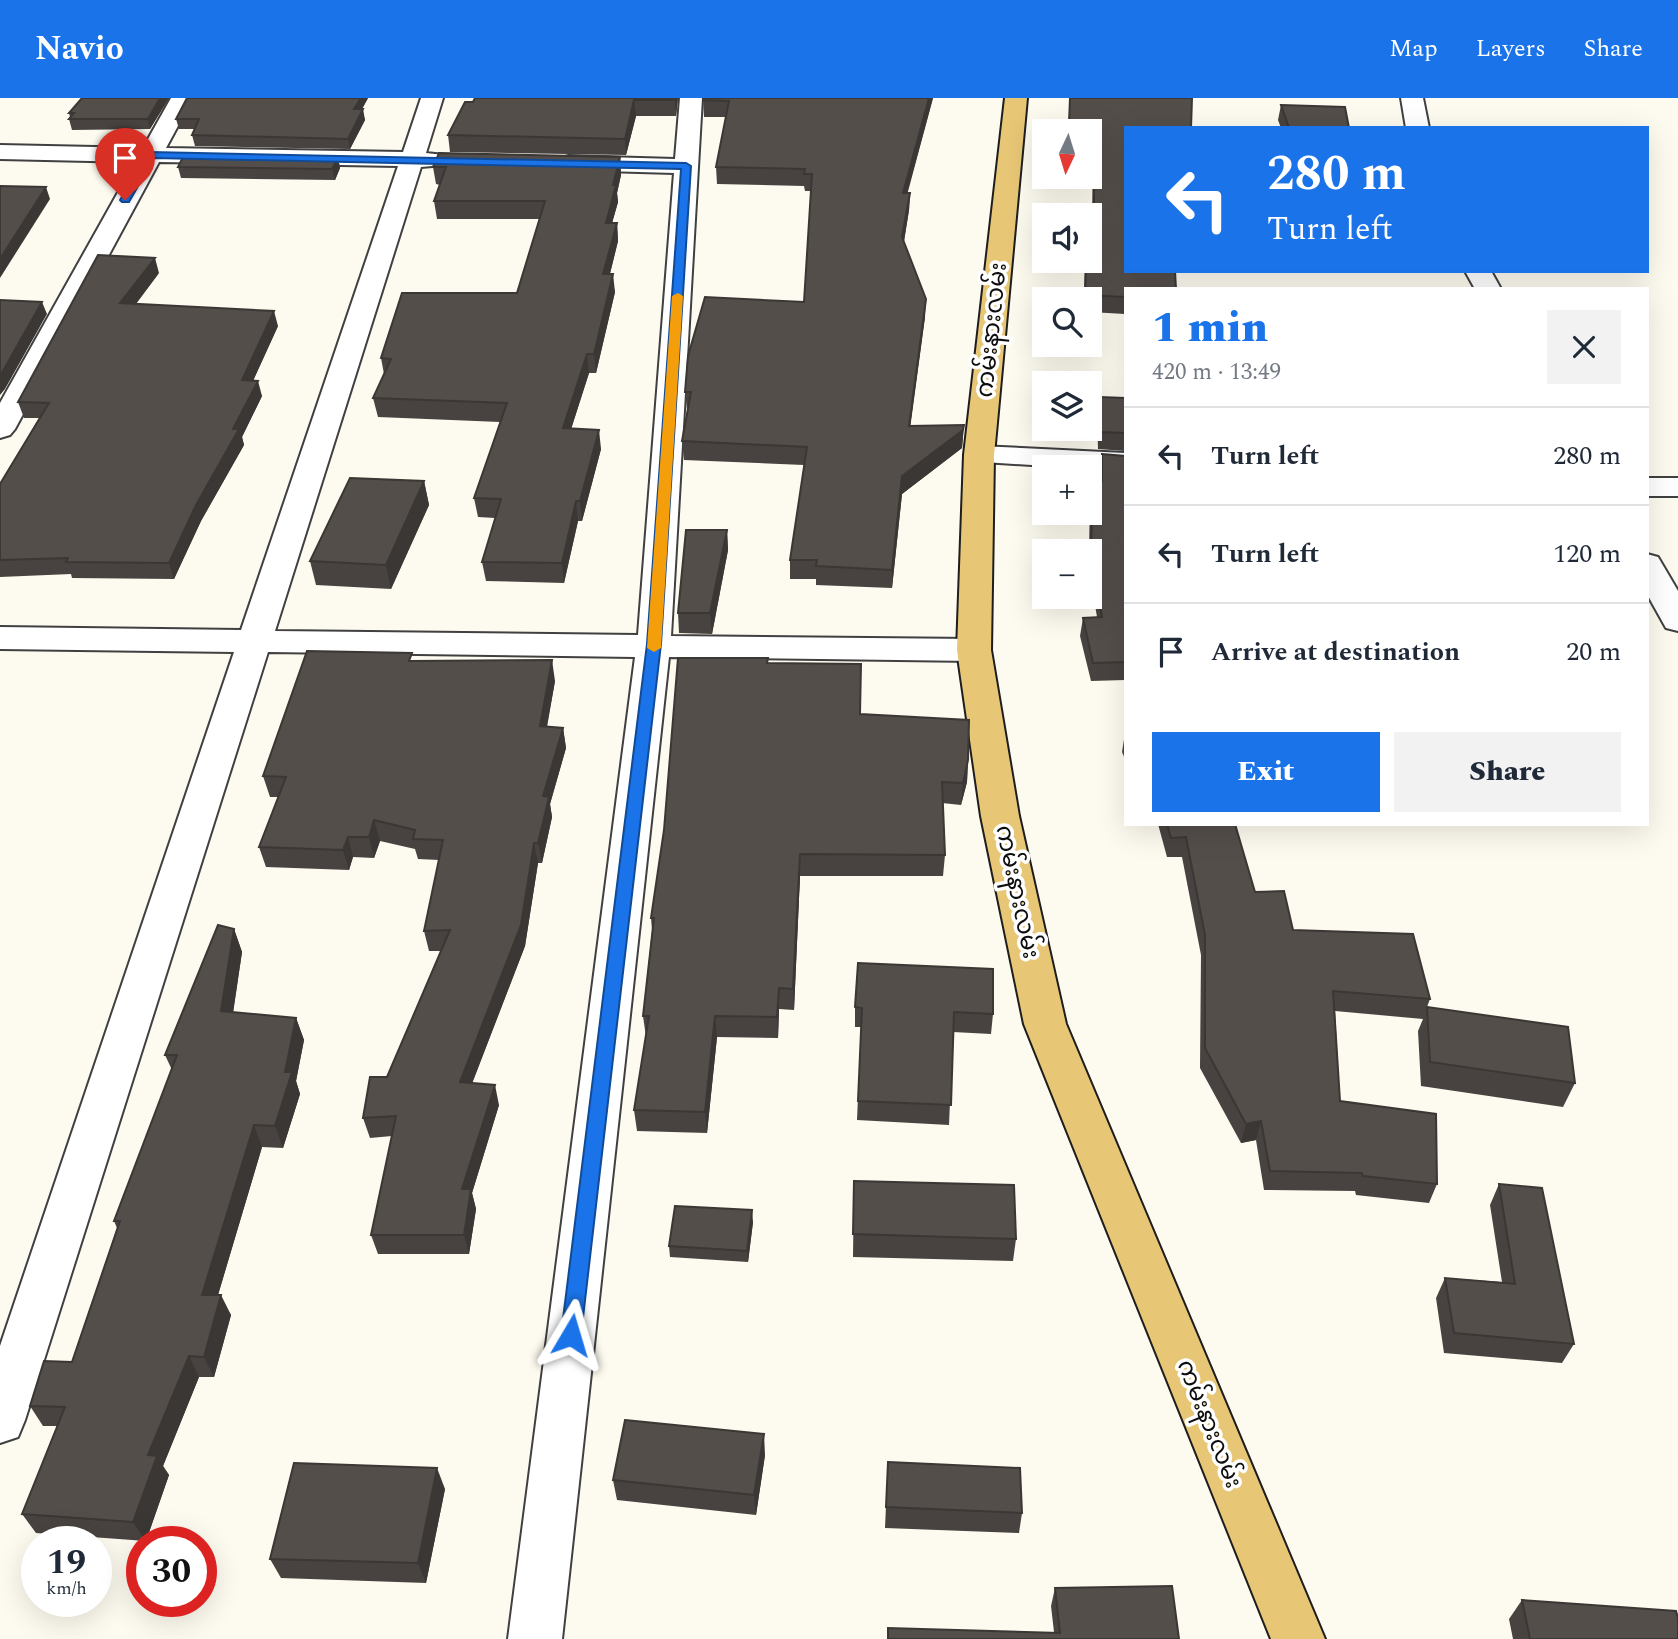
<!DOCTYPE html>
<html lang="en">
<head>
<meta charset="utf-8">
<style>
  :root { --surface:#fff; --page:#f2f2f3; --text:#1f2937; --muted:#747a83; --line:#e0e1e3; --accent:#1a73e8 }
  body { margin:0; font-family:Spectral,"Noto Sans Myanmar",serif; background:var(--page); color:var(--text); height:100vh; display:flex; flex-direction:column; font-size:26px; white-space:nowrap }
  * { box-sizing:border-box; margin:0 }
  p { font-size:23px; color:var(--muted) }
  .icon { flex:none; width:38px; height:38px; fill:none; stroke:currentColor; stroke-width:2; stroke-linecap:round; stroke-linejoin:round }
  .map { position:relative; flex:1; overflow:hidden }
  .drawer { position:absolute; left:1124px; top:189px; width:525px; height:539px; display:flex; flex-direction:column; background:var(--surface); border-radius:0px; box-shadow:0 7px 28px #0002 }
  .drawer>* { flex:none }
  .hud { position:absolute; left:1124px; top:28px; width:525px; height:147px; border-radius:0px; box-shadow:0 7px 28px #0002; background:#1a73e8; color:#fff; overflow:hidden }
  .needle { width:46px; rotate:184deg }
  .buttons { position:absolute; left:1032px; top:21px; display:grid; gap:14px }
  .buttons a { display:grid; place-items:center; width:70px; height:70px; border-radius:0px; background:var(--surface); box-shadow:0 7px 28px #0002; font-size:35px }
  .speed { position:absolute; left:21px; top:1428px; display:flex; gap:14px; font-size:35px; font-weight:700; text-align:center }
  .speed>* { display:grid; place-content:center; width:91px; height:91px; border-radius:50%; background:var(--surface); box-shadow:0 7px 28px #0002; line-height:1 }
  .speed small { font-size:18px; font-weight:400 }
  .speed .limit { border:10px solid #d22; background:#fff; color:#111 }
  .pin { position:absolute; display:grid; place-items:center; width:60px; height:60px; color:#fff; margin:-72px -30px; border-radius:50% 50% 50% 0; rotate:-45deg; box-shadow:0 0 7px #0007 }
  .pin .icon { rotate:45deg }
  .me { position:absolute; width:77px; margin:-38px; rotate:7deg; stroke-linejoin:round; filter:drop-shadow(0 0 5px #0008) }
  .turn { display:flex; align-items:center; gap:24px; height:147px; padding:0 28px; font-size:32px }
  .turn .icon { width:91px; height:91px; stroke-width:2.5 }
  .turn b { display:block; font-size:49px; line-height:60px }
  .round { display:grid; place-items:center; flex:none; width:74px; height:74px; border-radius:0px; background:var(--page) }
  .overview { display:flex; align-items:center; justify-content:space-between; height:119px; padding:0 28px }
  h1 { font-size:42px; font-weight:800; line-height:52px; color:var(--accent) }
  .primary-button { display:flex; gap:14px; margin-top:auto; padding:14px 28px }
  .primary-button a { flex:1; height:80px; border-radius:0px; background:var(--accent); color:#fff; font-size:28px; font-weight:800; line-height:80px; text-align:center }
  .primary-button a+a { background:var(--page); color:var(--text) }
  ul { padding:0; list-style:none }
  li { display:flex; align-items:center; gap:21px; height:98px; padding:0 28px; border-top:2px solid var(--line) }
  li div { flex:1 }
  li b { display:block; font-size:26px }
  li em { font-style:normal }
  header { display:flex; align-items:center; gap:42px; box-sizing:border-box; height:98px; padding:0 35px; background:var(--accent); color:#fff }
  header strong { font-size:33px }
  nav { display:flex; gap:38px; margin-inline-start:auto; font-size:24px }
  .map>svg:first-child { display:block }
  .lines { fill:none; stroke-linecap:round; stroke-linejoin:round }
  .minor-casing { stroke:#404040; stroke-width:4 }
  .primary-casing { stroke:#1e1e1e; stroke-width:4 }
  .minor { fill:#fff; fill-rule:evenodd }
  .primary { fill:#e7c675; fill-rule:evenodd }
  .wall { fill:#484340 }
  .shaded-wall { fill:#3b3734 }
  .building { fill:#544e4b; stroke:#3b3734; stroke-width:2 }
  .route { fill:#1a73e8; stroke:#114b97; stroke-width:2 }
  .slow { fill:#f59e0b }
  .labels { text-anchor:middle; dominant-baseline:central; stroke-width:7; stroke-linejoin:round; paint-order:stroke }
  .street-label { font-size:24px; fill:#0d0d0d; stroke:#fff }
</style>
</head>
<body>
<header>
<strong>Navio</strong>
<nav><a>Map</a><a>Layers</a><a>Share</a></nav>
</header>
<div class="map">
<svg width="1678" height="1541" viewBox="0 0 1678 1541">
  <rect width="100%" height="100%" fill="#fdfaef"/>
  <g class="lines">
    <defs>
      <g id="minor">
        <path d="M171,0H193L166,50L403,54L421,0H443L426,55L444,57L448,62L444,67L421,69L275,533L638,537L674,75L569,72L561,70L557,65L561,60L569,58L675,61L680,0H702L671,538L974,541L986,544L991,552L986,560L974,563L669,559L562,1541H508L635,559L268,554L25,1322L18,1339L0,1345V1248L234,554L0,551V529L241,532L398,68L159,64L15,331L10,337L0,340V305L135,64L0,61V47L143,50Z"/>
        <path d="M1401,0H1423L1429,30H1406Z"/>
        <path d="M1465,173H1491L1501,191H1475Z"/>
        <path d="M979,348L1125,355V373L968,363L964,357L968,351Z"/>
        <rect x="1647" y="380" width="31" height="18"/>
        <path d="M1647,456L1658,459L1678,493V533L1666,530L1647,496Z"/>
      </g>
      <path id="primary" d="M1005,0H1027L994,357L991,552L1019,718L1066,926L1325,1541H1271L1024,926L981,718L957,552L964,357Z"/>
    </defs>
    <use href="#minor" class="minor-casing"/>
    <use href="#primary" class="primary-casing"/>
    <use href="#minor" class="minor"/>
    <use href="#primary" class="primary"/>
  </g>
  <g class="wall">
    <path d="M169,0L150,31L72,32L69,21L70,19L69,15Z"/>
    <path d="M368,0L362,11L365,22L350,51L195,48L192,37L195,31H179L176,21Z"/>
    <path d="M678,0L676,18H636L626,57L450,54L448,37L465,4Z"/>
    <path d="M933,0L907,95H910L909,112L904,143L925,219L910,328L964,327L962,350L902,396L892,490L816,487V481H790V462L804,367L684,362L682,343L688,312H687L685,294L804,204L811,93H805L804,88L717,86L716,69L726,19H704L703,2Z"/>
    <path d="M1070,0L1125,30V216L1090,214V201H1084L1085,163H1090L1092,119L1093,53H1090V33H1068Z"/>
    <path d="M1281,7L1349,30H1281L1278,22Z"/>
    <path d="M620,59L621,77L617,95L618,104L612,125H617L618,143L610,176L615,194L596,275H589L571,331L601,351L582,423H578L564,485L486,483L482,464L495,420L478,419L474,400L500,324L378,319L373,300L384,276L381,260L517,195L540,121H437L434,103L440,87L436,86L433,69Z"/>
    <path d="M338,60L340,70L335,82L181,80L178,69Z"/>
    <path d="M159,175L136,206L278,228L253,283L262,298L242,339L244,347L201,423L174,481L72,480L71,476L0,479V386L39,320H24L18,304Z"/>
    <path d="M1099,299L1125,300V353L1098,351L1097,317Z"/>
    <path d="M1102,356L1125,358V582L1091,583L1080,538L1083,520L1097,519L1090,477L1089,453L1090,400L1093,382L1100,383L1099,374Z"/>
    <path d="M424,383L429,407L391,491L316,487L310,463Z"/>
    <path d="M727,432L728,452L712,536L679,535L678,515Z"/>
    <path d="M414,563L555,583L547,629L563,630L566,650L550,706L552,719L542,765H538L525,848L472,985L499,1007L472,1095L476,1111L469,1156H378L371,1137L392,1038L370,1040L363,1020L387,979L441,853H429L424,833L439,762L418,761L415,751L380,743L374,760L353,759L349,772L266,769L259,749L278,699H270L263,678Z"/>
    <path d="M768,565L860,616L968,662L967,684L961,707L942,705L945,757L943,778H800L794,912L779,911L778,940L717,939L707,1035L637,1033L634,1012L646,939L643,918L652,832L651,820Z"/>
    <path d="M1125,635V661L1122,654Z"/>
    <path d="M1158,726H1235L1255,794L1293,832L1430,901L1427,909L1575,985L1563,1009L1421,988L1418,933L1423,921L1335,913L1340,1003L1437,1086L1429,1105L1356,1097L1355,1093L1264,1092L1256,1042L1241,1045L1200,970L1201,857L1182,759H1167Z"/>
    <path d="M234,831L242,854L233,914L296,920L304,942L296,983L300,996L283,1050L262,1049L218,1197L231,1217L214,1279H199L163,1368L169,1377L146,1443L36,1435L22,1416L57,1328H43L30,1308L72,1264L117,1130L114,1123L172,972L165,957Z"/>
    <path d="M855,909L993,916L991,936L953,934L949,1027L857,1022L861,929H855Z"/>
    <path d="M854,1083L1016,1141L1013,1163L853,1159Z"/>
    <path d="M1499,1086L1574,1246L1562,1265L1444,1255L1436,1200L1445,1180L1502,1184L1490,1107Z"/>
    <path d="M753,1124L748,1164L670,1159L669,1148Z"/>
    <path d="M765,1357L756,1417L617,1402L613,1382Z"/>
    <path d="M888,1364L1022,1415L1019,1435L885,1430Z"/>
    <path d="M445,1391L426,1485L281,1480L270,1461Z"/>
    <path d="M1055,1490L1179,1541L1054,1534L1051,1508Z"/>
    <path d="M1522,1502L1678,1541H1513L1509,1521Z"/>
  </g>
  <g class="shaded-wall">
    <path d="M160,0H169L150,31L148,21Z"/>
    <path d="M361,0H368L356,22L354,11Z"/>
    <path d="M675,0H678L676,18L675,2Z"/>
    <path d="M929,0H933L903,112V95Z"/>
    <path d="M634,2L636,18L626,57L625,41Z"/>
    <path d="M363,11L365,22L350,51L348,41Z"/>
    <path d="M620,59L621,77L617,95L618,104L607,143L606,125L613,87Z"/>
    <path d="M338,60L340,70L335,82L332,71Z"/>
    <path d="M46,89L50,101L0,180V161Z"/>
    <path d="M910,95L909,112L902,156V139Z"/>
    <path d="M617,125L618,143L605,195L603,176Z"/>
    <path d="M155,160L159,175L125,220L120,205Z"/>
    <path d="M613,176L615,194L596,275L594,256Z"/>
    <path d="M926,201L925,219L908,346L909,328Z"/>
    <path d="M42,204L47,216L5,291L0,297V278Z"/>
    <path d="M274,213L278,228L246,298L242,282Z"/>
    <path d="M587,256L589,275L565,350L563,330Z"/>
    <path d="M258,283L262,298L242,339L244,347L201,423L174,481L169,465L196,407Z"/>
    <path d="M964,327L962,350L902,396L892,490V472L902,378Z"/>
    <path d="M599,332L601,351L582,423L580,403Z"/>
    <path d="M424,383L429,407L391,491L386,467Z"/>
    <path d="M576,403L578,423L564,485L562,465Z"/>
    <path d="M727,432L728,452L712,536L710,515Z"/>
    <path d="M552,562L555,583L543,649L540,628Z"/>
    <path d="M563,630L566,650L550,706L552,719L542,765L538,745L543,698Z"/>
    <path d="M968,662L967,684L961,707L963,685Z"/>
    <path d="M374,722L380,743L374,760L369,739Z"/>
    <path d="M348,739L353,759L349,772L343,752Z"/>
    <path d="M534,745L538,765L525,848L465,1004L460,984Z"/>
    <path d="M800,756V778L794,912L793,891Z"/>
    <path d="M234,831L242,854L230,936L221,913Z"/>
    <path d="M779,890V911L778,940L777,919Z"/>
    <path d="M715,918L717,939L707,1035L705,1014Z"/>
    <path d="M296,920L304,942L296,983L300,996L283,1050L275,1028Z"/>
    <path d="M495,987L499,1007L472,1095L476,1111L469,1156L464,1137L462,1091Z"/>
    <path d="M1261,1023L1256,1042L1241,1045L1246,1026Z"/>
    <path d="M254,1027L262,1049L212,1217L202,1197Z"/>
    <path d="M752,1112L753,1124L748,1164L747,1153Z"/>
    <path d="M221,1197L231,1217L214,1279L204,1259Z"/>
    <path d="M189,1258L199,1279L163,1368L169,1377L146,1443L133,1424L148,1357Z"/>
    <path d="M764,1336L765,1357L756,1417L754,1397Z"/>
    <path d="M437,1370L445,1391L426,1485L418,1465Z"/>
  </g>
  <g class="building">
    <path d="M82,0H160L148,21H69L74,15H69Z"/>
    <path d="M187,0H361L354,11H363L348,41L192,37L199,21H176Z"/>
    <path d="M475,0H675V2H634L625,41L448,37L465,4H473Z"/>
    <path d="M703,0H929L903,95H910L902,139L926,201L909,328L964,327L963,332L902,378L892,472L816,468L817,462H790L807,349L682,343L691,294H685L688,258L705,199L804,204L812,76H804L805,71L716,69L729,3L703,2Z"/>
    <path d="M1070,0H1192L1191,30H1125V173H1175L1176,191H1125V199L1085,197L1086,163H1090V119H1094V37H1090V33H1075V25H1069Z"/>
    <path d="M1281,7L1345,9L1349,30H1289Z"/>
    <path d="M439,55L620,59L613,87H616L606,125H617L603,176H613L594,256H587L563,330L599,332L580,403H576L562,465L482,464L501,401L474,400L507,305L373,300L391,261L381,260L402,195H517L545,103H434L446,69H433Z"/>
    <path d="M184,57L338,60L332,71L178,69Z"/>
    <path d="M0,88L46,89L0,161Z"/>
    <path d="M98,157L155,160L120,205L274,213L242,282L258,283L233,331H239L196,407L169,465L66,464L68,460L0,462V386L49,305L18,304Z"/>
    <path d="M0,202L42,204L0,278Z"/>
    <path d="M1099,299L1125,300V335L1101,334Z"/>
    <path d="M1102,356L1125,358V564L1093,565L1083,520L1102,519L1091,451L1093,382L1102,383Z"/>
    <path d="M350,380L424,383L386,467L310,463Z"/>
    <path d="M686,432H727L710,515H678Z"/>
    <path d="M307,553L412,555L409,563L552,562L540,628L563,630L543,698L549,699L538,745H534L521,827L460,984L495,987L462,1091H471L464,1137H371L396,1018L363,1020L370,979H387L450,832L424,833L443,742L413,741L415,732L374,722L369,739H348L343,752L259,749L286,679L263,678Z"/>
    <path d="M678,560H768L767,565L861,566L860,616L969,622L968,662L963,685L942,684L945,757L800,756L793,891L779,890L777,919L715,918L705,1014L634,1012L649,918H643L654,820H651L664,732Z"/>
    <path d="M1167,726H1235L1255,794L1284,793L1293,832L1413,836L1430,901L1333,893L1340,1003L1436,1016L1437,1086L1363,1078L1362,1075L1270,1073L1261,1023L1246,1026L1205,950V837L1186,739L1171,740Z"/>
    <path d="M218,827L234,831L221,913L296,920L285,974H292L275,1028L254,1027L202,1197H221L204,1259L189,1258L148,1357L157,1358L133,1424L22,1416L65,1309L30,1308L44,1263L72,1264L120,1123H114L177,957H165Z"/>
    <path d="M858,865L993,871V916L954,914L951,1007L858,1003L862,910L855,909Z"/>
    <path d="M1427,909L1568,929L1575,985L1430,964Z"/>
    <path d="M854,1083L1014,1087L1016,1141L853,1136Z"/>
    <path d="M1499,1086L1542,1090L1574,1246L1454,1235L1445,1180L1515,1186Z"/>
    <path d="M675,1108L752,1112L747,1153L669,1148Z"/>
    <path d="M625,1322L764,1336L754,1397L613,1382Z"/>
    <path d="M888,1364L1020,1370L1022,1415L886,1409Z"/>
    <path d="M294,1365L437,1370L418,1465L270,1461Z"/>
    <path d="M1172,1488L1179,1541H888V1530L1060,1535L1055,1490Z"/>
    <path d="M1522,1502L1676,1513L1678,1520V1541H1530Z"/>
  </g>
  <path class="route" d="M150,54L686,65L691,68L661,546L581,1237L578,1243L571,1246L564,1243L561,1237L647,546L681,71L154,60L129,104H122L120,102L146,57Z"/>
  <path class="slow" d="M678,195L683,198L661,550L654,554L647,550L672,198Z"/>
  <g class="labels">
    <g class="street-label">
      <text transform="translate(992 232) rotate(-84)">ကမ်းနားလမ်း</text>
      <text transform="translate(1017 794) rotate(78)">ကမ်းနားလမ်း</text>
      <text transform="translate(1209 1326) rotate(68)">ကမ်းနားလမ်း</text>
    </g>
  </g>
</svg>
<div class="buttons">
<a><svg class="needle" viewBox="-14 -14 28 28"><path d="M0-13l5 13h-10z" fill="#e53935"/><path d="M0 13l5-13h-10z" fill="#747a83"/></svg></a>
<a><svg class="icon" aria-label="sound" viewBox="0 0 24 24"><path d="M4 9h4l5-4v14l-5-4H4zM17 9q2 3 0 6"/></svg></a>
<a><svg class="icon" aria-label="search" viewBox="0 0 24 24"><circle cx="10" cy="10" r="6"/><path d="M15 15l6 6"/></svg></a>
<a><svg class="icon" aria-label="layers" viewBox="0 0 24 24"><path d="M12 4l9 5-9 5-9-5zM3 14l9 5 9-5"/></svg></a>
<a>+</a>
<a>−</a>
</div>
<div class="speed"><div>19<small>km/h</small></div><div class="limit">30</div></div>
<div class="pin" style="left:125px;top:102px;background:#d93025"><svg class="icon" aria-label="arrive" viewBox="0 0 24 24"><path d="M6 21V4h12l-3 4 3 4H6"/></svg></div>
<svg class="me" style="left:571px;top:1237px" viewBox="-20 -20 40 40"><path d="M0-17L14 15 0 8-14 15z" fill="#1a73e8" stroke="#fff" stroke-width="4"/></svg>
<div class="hud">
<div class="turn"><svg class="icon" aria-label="left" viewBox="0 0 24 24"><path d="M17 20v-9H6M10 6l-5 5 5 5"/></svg><div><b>280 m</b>Turn left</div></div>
</div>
<section class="drawer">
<div class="overview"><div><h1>1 min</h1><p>420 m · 13:49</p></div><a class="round"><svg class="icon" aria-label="close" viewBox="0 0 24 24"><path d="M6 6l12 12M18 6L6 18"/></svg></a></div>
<ul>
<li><svg class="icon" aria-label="left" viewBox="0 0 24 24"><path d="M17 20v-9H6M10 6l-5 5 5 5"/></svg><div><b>Turn left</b></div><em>280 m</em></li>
<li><svg class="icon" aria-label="left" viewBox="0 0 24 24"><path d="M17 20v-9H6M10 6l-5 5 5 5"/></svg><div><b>Turn left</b></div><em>120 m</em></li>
<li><svg class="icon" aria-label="arrive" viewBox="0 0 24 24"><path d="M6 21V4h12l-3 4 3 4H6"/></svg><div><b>Arrive at destination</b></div><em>20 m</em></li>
</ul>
<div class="primary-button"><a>Exit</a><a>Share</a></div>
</section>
</div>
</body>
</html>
